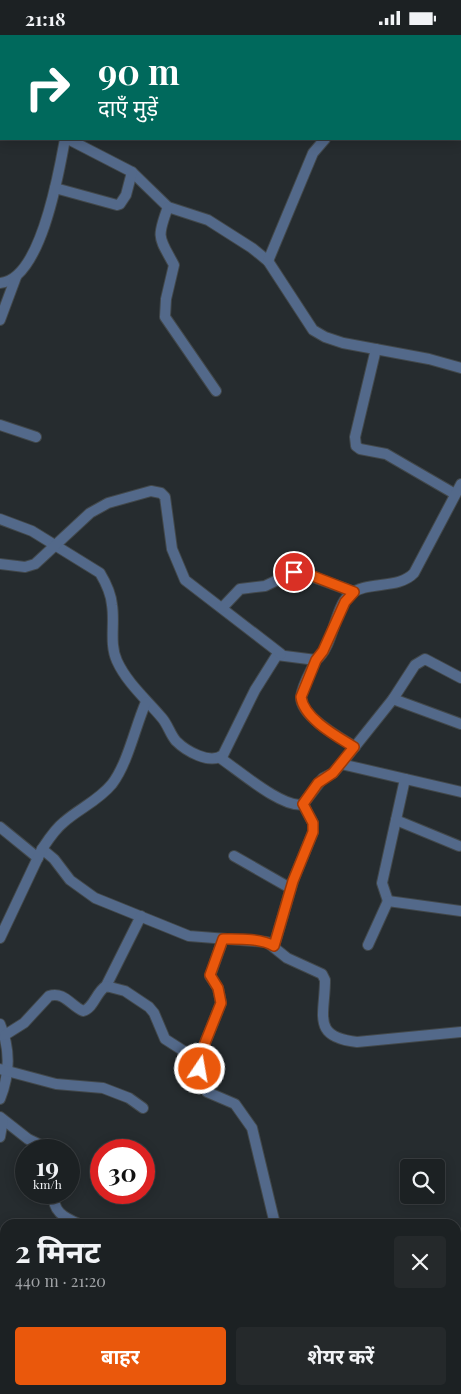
<!DOCTYPE html>
<html lang="hi">
<head>
<meta charset="utf-8">
<style>
  :root { --surface:#1c2123; --page:#25292b; --text:#f1f3f6; --muted:#a0a3a6; --line:#3a3e41; --accent:#ea580c }
  body { margin:0; font-family:"Playfair Display","Noto Sans Devanagari",serif; background:var(--page); color:var(--text); height:100vh; display:flex; flex-direction:column; font-size:19px; white-space:nowrap }
  * { box-sizing:border-box; margin:0 }
  p { font-size:16px; color:var(--muted) }
  .icon { flex:none; width:28px; height:28px; fill:none; stroke:currentColor; stroke-width:2; stroke-linecap:round; stroke-linejoin:round }
  .map { position:relative; flex:1; overflow:hidden }
  .side { position:absolute; left:0px; top:1184px; width:461px; height:176px; display:flex; flex-direction:column; background:var(--surface); border-radius:15px 15px 0 0; box-shadow:0 2px 12px #0003,0 0 0 1px var(--line) }
  .side>* { flex:none }
  .banner { position:absolute; left:0px; top:0px; width:461px; height:105px; box-shadow:0 2px 12px #0003,0 0 0 1px var(--line); background:#00695c; color:#fff; overflow:hidden }
  .tools { position:absolute; left:400px; top:1124px; display:grid; gap:10px }
  .tools a { display:grid; place-items:center; width:45px; height:45px; border-radius:5px; background:var(--surface); box-shadow:0 2px 12px #0003,0 0 0 1px var(--line); font-size:25px }
  .speed { position:absolute; left:15px; top:1104px; display:flex; gap:10px; font-size:25px; font-weight:700; text-align:center }
  .speed>* { display:grid; place-content:center; width:65px; height:65px; border-radius:50%; background:var(--surface); box-shadow:0 2px 12px #0003,0 0 0 1px var(--line); line-height:1 }
  .speed small { font-size:12px; font-weight:400 }
  .speed .limit { border:8px solid #d22; background:#fff; color:#111 }
  .pin { position:absolute; display:grid; place-items:center; width:42px; height:42px; color:#fff; margin:-21px; border:2px solid #fff; border-radius:50%; box-shadow:0 1px 5px #0007 }
  .me { position:absolute; width:55px; margin:-28px; rotate:12deg; stroke-linejoin:round; filter:drop-shadow(0 0 4px #0008) }
  .turn { display:flex; align-items:center; gap:18px; height:105px; padding:0 15px; font-size:22px }
  .turn .icon { width:65px; height:65px; stroke-width:2.5 }
  .turn b { display:block; font-size:35px; line-height:42px }
  .round { display:grid; place-items:center; flex:none; width:52px; height:52px; border-radius:5px; background:var(--page) }
  .headline { display:flex; align-items:center; justify-content:space-between; height:85px; padding:0 15px }
  h1 { font-size:30px; font-weight:700; line-height:38px }
  .cta { display:flex; gap:10px; margin-top:auto; padding:10px 15px }
  .cta a { flex:1; height:58px; border-radius:5px; background:var(--accent); color:#fff; font-size:20px; font-weight:700; line-height:58px; text-align:center }
  .cta a+a { background:var(--page); color:var(--text) }
  .status { display:flex; justify-content:space-between; align-items:center; height:35px; padding:0 25px; background:var(--surface); direction:ltr }
  .status svg { height:14px; fill:currentColor }
  .map>svg:first-child { display:block }
  .lines { fill:none; stroke-linecap:round; stroke-linejoin:round }
  .minor-casing { stroke:#42484b; stroke-width:12 }
  .minor { stroke:#53698a; stroke-width:10 }
  .route-casing { stroke:#983908; stroke-width:12 }
  .route { stroke:#ea580c; stroke-width:9 }
</style>
</head>
<body>
<div class="status"><b>21:18</b><svg viewBox="0 0 49 12"><path d="M0 12V9h3v3zM5 12V6h3v6zM10 12V3h3v9zM15 12V0h3v12zM26 1h20v11H26zM47 4h2v5h-2z"/></svg></div>
<div class="map">
<svg width="461" height="1359" viewBox="0 0 461 1359">
  <rect width="100%" height="100%" fill="#262c2f"/>
  <g class="lines">
    <defs>
      <g id="minor">
        <path d="M115,0L117,1"/>
        <path d="M348,1H366"/>
        <path d="M420,1L421,0"/>
        <path d="M0,83L1,84"/>
        <path d="M68,104L132,137L168,172L208,185L252,213L268,226L313,295L325,302L343,308L429,324L461,333"/>
        <path d="M55,153L117,170L120,169L126,160L132,137"/>
        <path d="M168,172C156,204 159,202 174,230L166,264L165,282L216,356"/>
        <path d="M268,226L313,118L325,104"/>
        <path d="M0,248C41,245 59,137 65,104"/>
        <path d="M0,285L16,242"/>
        <path d="M376,314L355,402L356,411L360,414L386,419L455,459"/>
        <path d="M0,390L36,402"/>
        <path d="M0,484L32,496L100,538C106,548 111,558 112,570C115,588 109,609 117,626C127,648 147,665 162,683C168,690 170,699 176,706C186,716 210,730 223,720L255,655L277,620L316,625C333,613 334,574 349,560C367,545 398,555 414,538L461,449"/>
        <path d="M0,529L25,532L35,529L90,478L108,468L151,456L161,458L165,462L172,514L185,545L281,619"/>
        <path d="M222,573L240,554L265,551L288,540L300,537L354,557"/>
        <path d="M316,625C311,636 302,650 301,662C300,681 340,703 355,712"/>
        <path d="M393,664L461,689"/>
        <path d="M220,723C237,734 284,775 303,769L323,743L333,738L341,729L393,664L415,630L425,624L461,643"/>
        <path d="M341,729L461,757"/>
        <path d="M396,785L459,811"/>
        <path d="M0,792L38,823"/>
        <path d="M42,814L54,824L70,845L95,863L189,901L267,907L287,923L322,939L325,945C325,980 311,1002 357,1007L461,997"/>
        <path d="M234,821L290,853"/>
        <path d="M388,866L382,848L405,744"/>
        <path d="M0,903L42,814C48,805 55,794 64,787C80,773 98,766 112,749C128,728 135,692 146,667"/>
        <path d="M368,910L388,866L461,876"/>
        <path d="M274,911L293,846L313,797V788L303,769"/>
        <path d="M106,951L141,881"/>
        <path d="M0,989C11,1015 10,1039 0,1064"/>
        <path d="M5,1000L24,988L49,961C64,956 71,971 83,976C94,973 96,957 106,951L125,956L149,972L154,978L165,1004L193,1022L197,1027L207,1057L235,1069L252,1093L275,1189"/>
        <path d="M0,1034L56,1049L103,1053L129,1063L143,1073"/>
        <path d="M200,1034L205,1008L221,968L218,953L210,941L223,904"/>
        <path d="M0,1082L28,1104L51,1115"/>
        <path d="M0,1102L3,1085"/>
        <path d="M54,1158C52,1176 63,1182 79,1189"/>
      </g>
    </defs>
    <use href="#minor" class="minor-casing"/>
    <use href="#minor" class="minor"/>
  </g>
  <g class="lines">
    <defs>
      <path id="route" d="M200,1034L205,1008L221,968L218,953L210,940L223,904C239,904 259,903 274,911L293,846L313,797V788L303,769L318,748L333,738L354,712C338,702 304,684 301,662L316,625L323,616L345,567L354,557L305,538L294,537"/>
    </defs>
    <use href="#route" class="route-casing"/>
    <use href="#route" class="route"/>
  </g>
</svg>
<div class="tools">
<a><svg class="icon" aria-label="search" viewBox="0 0 24 24"><circle cx="10" cy="10" r="6"/><path d="M15 15l6 6"/></svg></a>
</div>
<div class="speed"><div>19<small>km/h</small></div><div class="limit">30</div></div>
<div class="pin" style="left:294px;top:537px;background:#d93025"><svg class="icon" aria-label="arrive" viewBox="0 0 24 24"><path d="M6 21V4h12l-3 4 3 4H6"/></svg></div>
<svg class="me" style="left:200px;top:1034px" viewBox="-20 -20 40 40"><circle r="17" fill="#ea580c" stroke="#fff" stroke-width="3"/><path d="M0-11L8 9 0 5-8 9z" fill="#fff"/></svg>
<div class="banner">
<div class="turn"><svg class="icon" aria-label="right" viewBox="0 0 24 24"><path d="M7 20v-9h11M14 6l5 5-5 5"/></svg><div><b>90 m</b>दाएँ मुड़ें</div></div>
</div>
<section class="side">
<div class="headline"><div><h1>2 मिनट</h1><p>440 m · 21:20</p></div><a class="round"><svg class="icon" aria-label="close" viewBox="0 0 24 24"><path d="M6 6l12 12M18 6L6 18"/></svg></a></div>
<div class="cta"><a>बाहर</a><a>शेयर करें</a></div>
</section>
</div>
</body>
</html>
